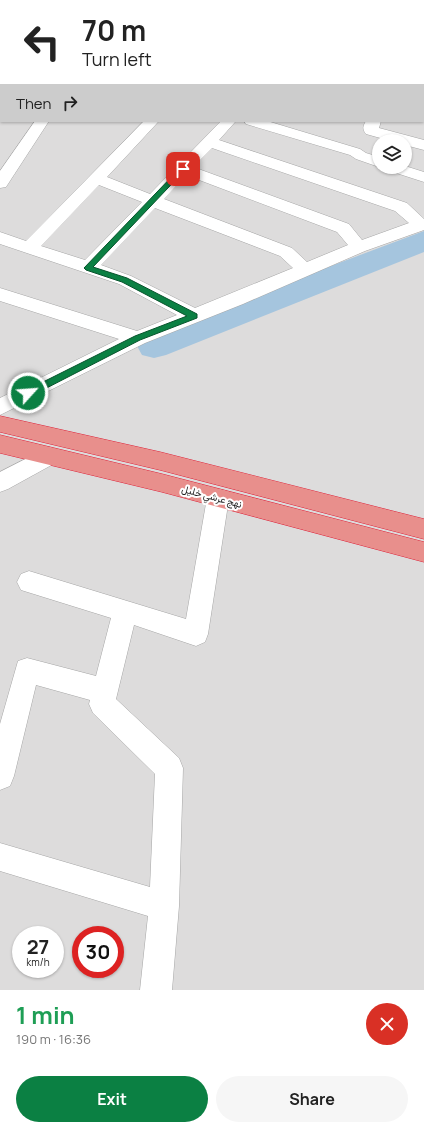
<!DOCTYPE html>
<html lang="en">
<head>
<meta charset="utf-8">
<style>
  :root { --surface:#fff; --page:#f6f6f6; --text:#222; --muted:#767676; --accent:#0b8043 }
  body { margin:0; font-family:Manrope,Vazirmatn,sans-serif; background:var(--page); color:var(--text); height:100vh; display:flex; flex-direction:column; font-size:15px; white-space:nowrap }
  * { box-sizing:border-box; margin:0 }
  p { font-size:13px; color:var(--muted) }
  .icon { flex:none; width:22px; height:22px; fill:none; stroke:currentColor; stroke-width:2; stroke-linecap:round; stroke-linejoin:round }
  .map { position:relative; height:990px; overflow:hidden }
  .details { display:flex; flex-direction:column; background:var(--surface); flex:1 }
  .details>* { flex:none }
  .hud { position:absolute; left:0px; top:0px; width:424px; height:122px; box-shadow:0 1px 3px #0004; background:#fff; color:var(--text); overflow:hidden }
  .buttons { position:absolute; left:372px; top:134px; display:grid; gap:8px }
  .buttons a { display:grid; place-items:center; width:40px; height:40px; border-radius:50%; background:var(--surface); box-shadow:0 1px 3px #0004; font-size:20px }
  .speed { position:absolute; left:12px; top:926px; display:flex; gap:8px; font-size:20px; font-weight:700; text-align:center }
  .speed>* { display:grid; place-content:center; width:52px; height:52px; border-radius:50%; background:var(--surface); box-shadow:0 1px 3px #0004; line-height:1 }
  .speed small { font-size:10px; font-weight:400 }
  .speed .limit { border:6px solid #d22; background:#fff; color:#111 }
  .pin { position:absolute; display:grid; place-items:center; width:34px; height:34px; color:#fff; margin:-17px; border-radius:8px; box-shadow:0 2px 6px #0006 }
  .me { position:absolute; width:44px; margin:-22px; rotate:64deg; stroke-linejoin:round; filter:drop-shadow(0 0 3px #0008) }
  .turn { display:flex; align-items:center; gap:14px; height:84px; padding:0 16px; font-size:18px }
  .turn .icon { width:52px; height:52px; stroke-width:2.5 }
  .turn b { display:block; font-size:28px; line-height:34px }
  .then { display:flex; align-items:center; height:38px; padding:0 16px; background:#0003; gap:8px; font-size:15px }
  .round { display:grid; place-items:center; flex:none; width:42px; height:42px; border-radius:21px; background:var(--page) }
  .overview { display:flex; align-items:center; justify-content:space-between; height:68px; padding:0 16px }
  h1 { font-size:24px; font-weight:700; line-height:30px; color:#1e9e55 }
  .cta { display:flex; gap:8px; margin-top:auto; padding:8px 16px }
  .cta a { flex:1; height:46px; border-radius:24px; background:var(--accent); color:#fff; font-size:16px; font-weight:700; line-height:46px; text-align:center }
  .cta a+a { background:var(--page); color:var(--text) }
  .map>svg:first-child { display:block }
  .residential { fill:#dddcdc; fill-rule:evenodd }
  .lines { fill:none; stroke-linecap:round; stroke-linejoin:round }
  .river { fill:#a5c5de; fill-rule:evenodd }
  .minor-casing { stroke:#a6a6a6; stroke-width:1 }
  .highway-casing { stroke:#dd233a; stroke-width:1 }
  .minor { fill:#fff; fill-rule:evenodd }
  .highway { fill:#e88f8c; fill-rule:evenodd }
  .route { fill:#0b8043; stroke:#07532c }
  .labels { text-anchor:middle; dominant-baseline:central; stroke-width:4; stroke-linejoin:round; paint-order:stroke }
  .street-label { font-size:10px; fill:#1f1f1f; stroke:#fff }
</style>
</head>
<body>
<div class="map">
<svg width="424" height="990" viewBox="0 0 424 990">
  <rect width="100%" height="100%" fill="#f0efe5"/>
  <path class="residential" d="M0,0H424V990H0ZM1,1H423V121H1ZM379,141H405V167H379ZM21,935H55V969H21ZM81,935H115V969H81Z"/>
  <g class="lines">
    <path class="river" d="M424,231V252L166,355L154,358L142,355L137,346L142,337Z"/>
    <defs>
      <g id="minor">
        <rect x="26" y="0" width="18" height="1"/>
        <path d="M117,0H130L117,1Z"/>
        <rect x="261" y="0" width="18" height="1"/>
        <path d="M291,0H305L291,1Z"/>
        <rect x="354" y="0" width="19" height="1"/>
        <rect x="423" y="7" width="1" height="8"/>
        <rect x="0" y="24" width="1" height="8"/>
        <path d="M35,121H49L6,187L0,188V171Z"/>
        <path d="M144,121H159L107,177L150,194L221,121H236L219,140L407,203L424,219V230L365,251L243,304L145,343L0,415V398L119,339L0,301V288L137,331L177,315L119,284L0,244V232L26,241ZM212,148L395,211L409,223L362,240L349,224L193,167ZM186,175L337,232L348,245L307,262L292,248L164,199ZM99,185L142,202L85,260L41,246ZM155,208L280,256L293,268L195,308L131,276L101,265Z"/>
        <path d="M244,121H267L360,149L366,153L379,157V167L356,159L350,155L246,124Z"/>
        <path d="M366,121H381L379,128L424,140V150L405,145V141H391L366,134C362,129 363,126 366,121Z"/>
        <path d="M405,166L424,172V182L387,170L385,167H405Z"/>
        <path d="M49,447L57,450L60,456L57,462L8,489L0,492V472Z"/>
        <path d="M218,489L226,491L229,498L208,634L205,642L196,646L134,625L116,699L179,758L183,768L179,906L172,990H140L148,916L0,871V843L150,887L155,774L93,713L89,704L90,700L36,685L14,776L10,786L0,790V724L18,661L27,658L96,676L111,618L21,590L17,582L21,574L29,571L186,619L207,498L210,491Z"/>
      </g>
      <g id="highway">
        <path d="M0,416L160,452L424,519V539L160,470L0,432Z"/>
        <path d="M0,435L162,474L424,542V562L162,492L0,453Z"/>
      </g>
    </defs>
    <use href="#minor" class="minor-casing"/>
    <use href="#highway" class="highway-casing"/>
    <use href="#minor" class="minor"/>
    <use href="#highway" class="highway"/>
  </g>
  <path class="route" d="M181,167L186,169L93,267L127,278L197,314V318L140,340L31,396H25L24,393L25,391L135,336L187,316L122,282L86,270L84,268Z"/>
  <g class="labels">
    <g class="street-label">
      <text transform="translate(212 496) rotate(15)">نهج عرشي خليل</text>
    </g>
  </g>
</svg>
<div class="buttons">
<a><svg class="icon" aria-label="layers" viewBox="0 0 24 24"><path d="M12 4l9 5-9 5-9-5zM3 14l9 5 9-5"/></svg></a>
</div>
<div class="speed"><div>27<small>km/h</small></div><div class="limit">30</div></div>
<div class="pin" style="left:183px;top:169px;background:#d93025"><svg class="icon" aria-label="arrive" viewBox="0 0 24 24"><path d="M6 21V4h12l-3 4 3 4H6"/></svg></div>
<svg class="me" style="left:28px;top:393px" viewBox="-20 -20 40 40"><circle r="17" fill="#0b8043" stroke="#fff" stroke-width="3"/><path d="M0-11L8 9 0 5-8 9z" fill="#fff"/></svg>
<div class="hud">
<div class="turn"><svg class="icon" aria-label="left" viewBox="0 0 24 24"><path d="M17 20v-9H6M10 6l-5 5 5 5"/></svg><div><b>70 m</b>Turn left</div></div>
<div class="then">Then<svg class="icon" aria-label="right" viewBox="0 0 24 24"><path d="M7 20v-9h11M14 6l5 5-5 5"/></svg></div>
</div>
</div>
<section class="details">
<div class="overview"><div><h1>1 min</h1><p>190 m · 16:36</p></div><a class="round" style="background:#d93025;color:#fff"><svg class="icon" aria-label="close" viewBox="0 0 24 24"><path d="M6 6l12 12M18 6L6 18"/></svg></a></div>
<div class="cta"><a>Exit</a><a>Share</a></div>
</section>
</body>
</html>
